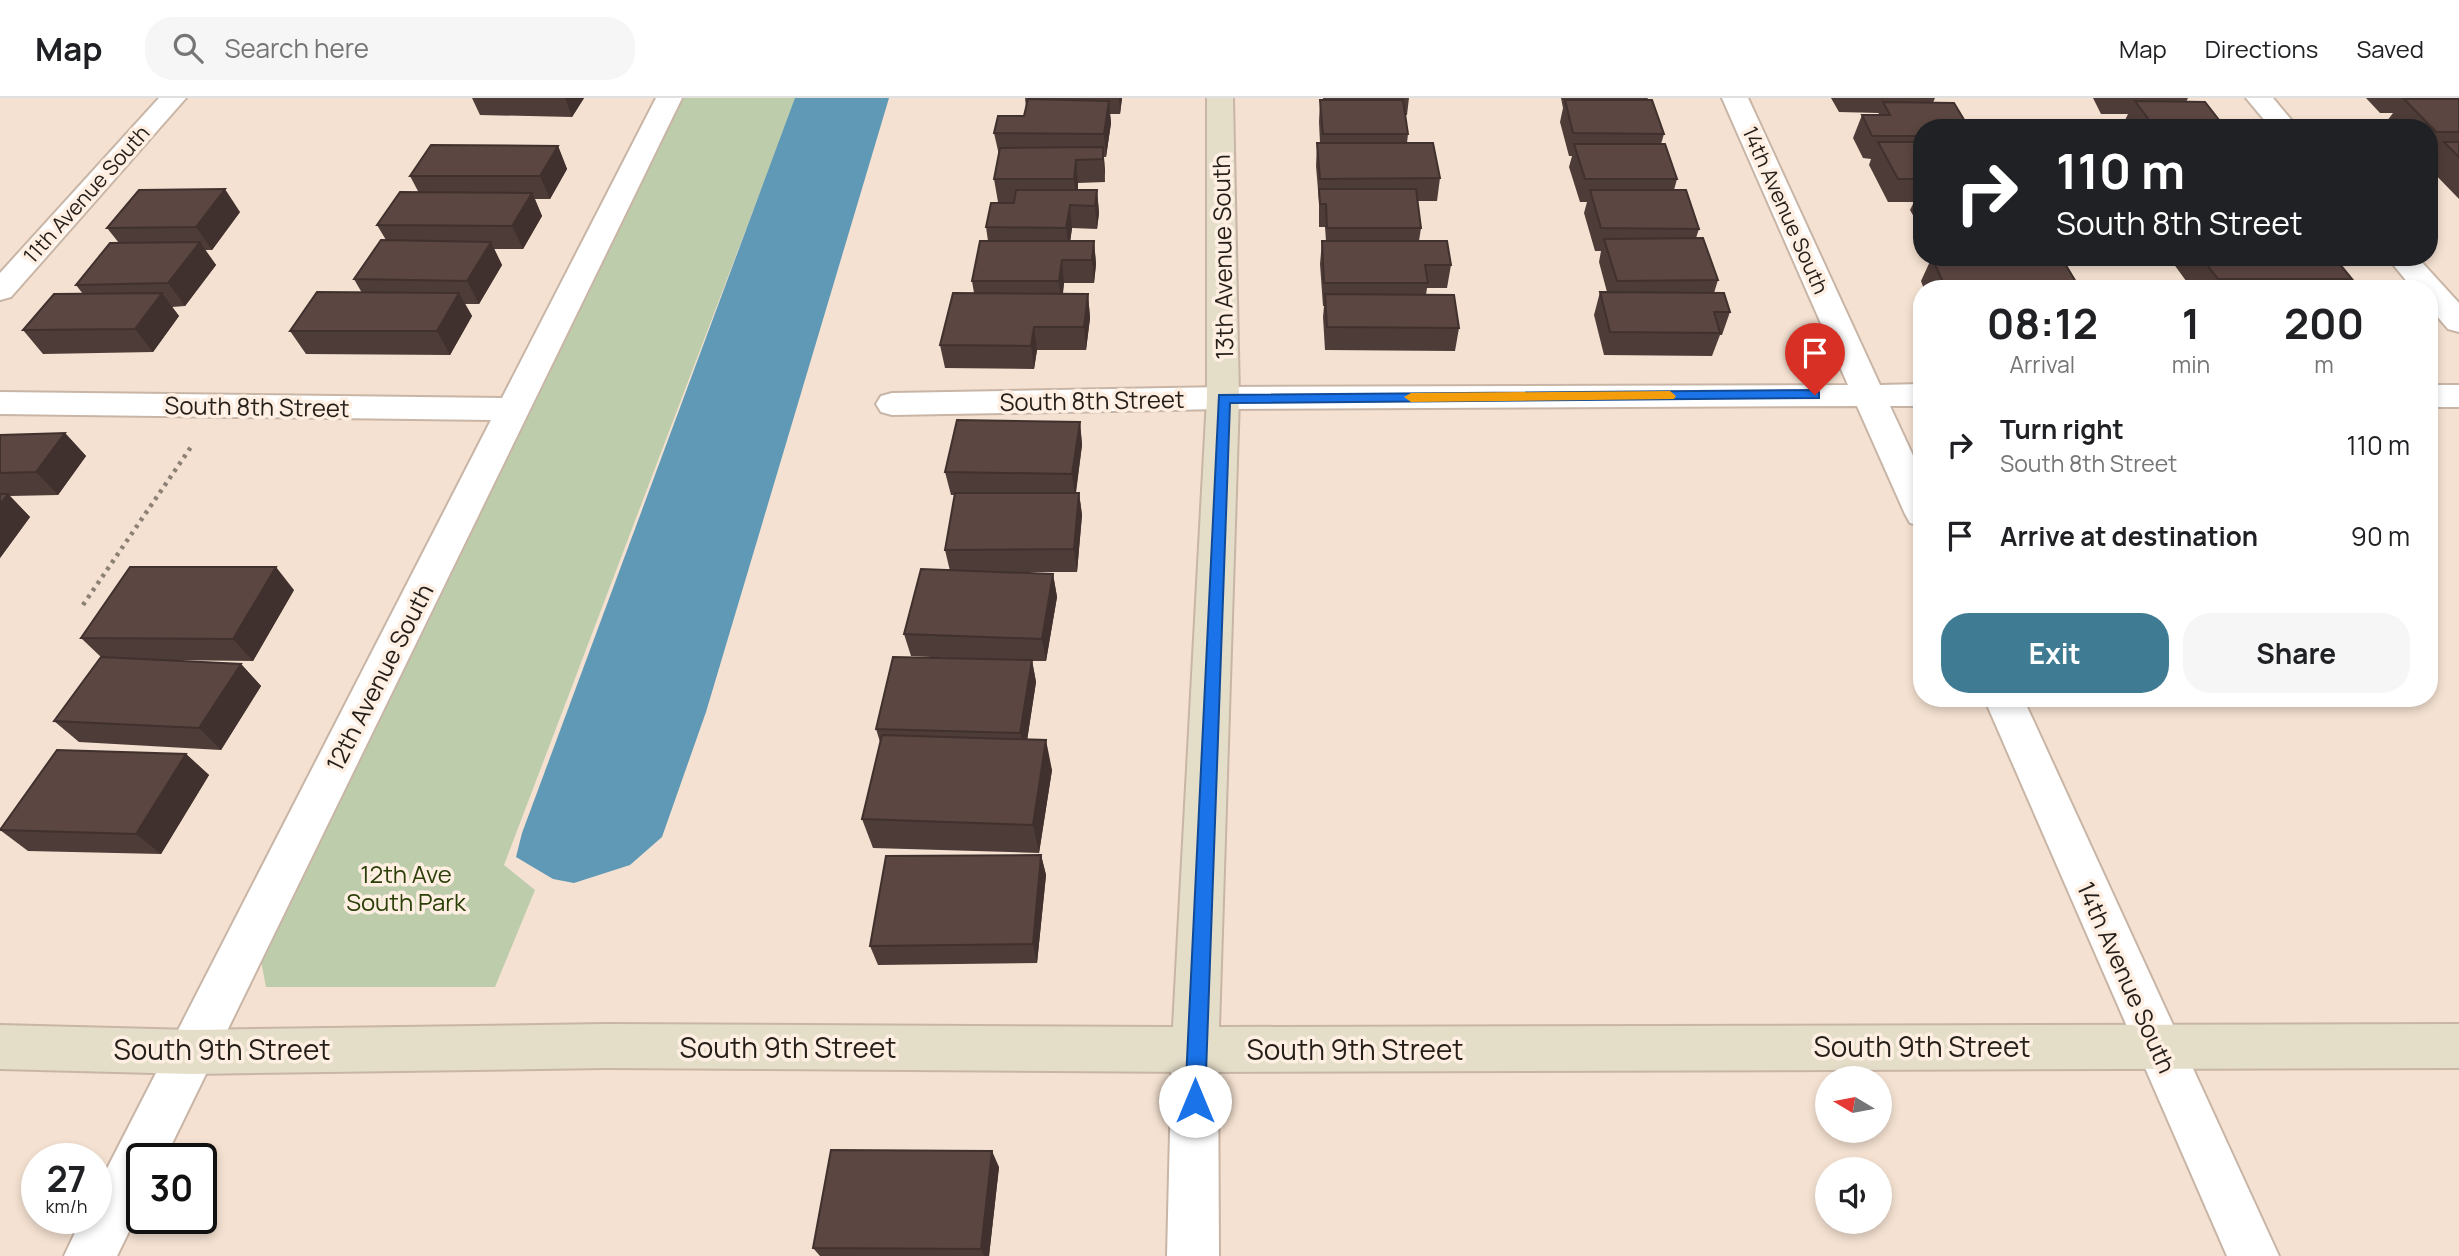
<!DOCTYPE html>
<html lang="en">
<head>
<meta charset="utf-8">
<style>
  :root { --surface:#fff; --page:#f6f6f6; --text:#202124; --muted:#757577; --line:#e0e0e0; --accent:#3f7b93 }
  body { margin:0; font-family:Manrope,sans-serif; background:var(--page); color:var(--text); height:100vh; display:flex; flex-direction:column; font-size:26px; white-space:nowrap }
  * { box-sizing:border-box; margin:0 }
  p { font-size:23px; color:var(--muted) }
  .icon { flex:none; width:38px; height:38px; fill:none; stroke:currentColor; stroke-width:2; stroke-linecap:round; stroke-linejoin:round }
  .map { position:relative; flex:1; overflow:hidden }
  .drawer { position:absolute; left:1913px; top:182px; width:525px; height:427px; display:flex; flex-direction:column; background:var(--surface); border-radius:28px; box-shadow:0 4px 10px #0003 }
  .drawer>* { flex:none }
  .banner { position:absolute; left:1913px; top:21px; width:525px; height:147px; border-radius:28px; box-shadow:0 4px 10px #0003; background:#202124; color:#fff; overflow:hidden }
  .needle { width:46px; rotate:280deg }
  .tools { position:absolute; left:1815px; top:968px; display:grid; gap:14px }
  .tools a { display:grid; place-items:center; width:77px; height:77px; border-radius:50%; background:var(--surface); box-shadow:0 4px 10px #0003; font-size:35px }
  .speed { position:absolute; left:21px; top:1045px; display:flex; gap:14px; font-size:35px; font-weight:700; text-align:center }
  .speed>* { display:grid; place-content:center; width:91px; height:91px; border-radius:50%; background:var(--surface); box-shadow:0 4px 10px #0003; line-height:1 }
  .speed small { font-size:18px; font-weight:400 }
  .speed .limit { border:4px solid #111; border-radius:10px; background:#fff; color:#111 }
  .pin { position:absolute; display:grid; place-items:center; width:60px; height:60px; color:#fff; margin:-72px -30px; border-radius:50% 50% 50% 0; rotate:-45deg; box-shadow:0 0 7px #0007 }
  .pin .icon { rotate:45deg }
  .me { position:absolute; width:77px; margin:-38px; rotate:0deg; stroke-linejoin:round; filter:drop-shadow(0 0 5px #0008) }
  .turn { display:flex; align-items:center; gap:24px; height:147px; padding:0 28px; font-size:32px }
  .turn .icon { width:91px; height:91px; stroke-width:2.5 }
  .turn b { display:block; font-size:49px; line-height:60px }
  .eta { display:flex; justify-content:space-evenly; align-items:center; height:119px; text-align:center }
  .eta b { font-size:42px; font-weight:700; line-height:49px }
  .primary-button { display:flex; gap:14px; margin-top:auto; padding:14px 28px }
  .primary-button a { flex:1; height:80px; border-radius:28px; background:var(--accent); color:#fff; font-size:28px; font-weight:700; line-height:80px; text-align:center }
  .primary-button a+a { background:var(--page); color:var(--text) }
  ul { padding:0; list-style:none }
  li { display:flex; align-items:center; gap:21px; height:91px; padding:0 28px }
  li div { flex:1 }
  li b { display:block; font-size:26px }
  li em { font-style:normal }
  header { display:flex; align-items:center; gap:42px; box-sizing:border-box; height:98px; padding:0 35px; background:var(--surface); border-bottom:2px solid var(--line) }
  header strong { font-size:33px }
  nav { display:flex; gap:38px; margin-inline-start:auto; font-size:24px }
  .search { width:490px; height:63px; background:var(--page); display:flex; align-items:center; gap:18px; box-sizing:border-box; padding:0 24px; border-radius:28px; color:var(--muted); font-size:26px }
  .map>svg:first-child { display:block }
  .green { fill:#bdcdac }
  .water { fill:#6099b6 }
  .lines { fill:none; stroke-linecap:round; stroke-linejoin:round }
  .street-casing { stroke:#c8b5a6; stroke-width:4 }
  .secondary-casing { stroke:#c8b5a6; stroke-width:4 }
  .path { stroke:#8d8075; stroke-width:4.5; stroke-dasharray:3.5 5; stroke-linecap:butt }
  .street { fill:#fff; fill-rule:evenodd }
  .secondary { fill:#e4dec9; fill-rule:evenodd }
  .wall { fill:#4e3c38 }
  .shaded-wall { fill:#40312e }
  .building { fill:#5b4641; stroke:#40312e; stroke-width:2 }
  .route { fill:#1a73e8; stroke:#114b97; stroke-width:2 }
  .slow { fill:#f59e0b }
  .labels { text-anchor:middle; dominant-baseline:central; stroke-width:7; stroke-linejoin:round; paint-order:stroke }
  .far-street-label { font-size:21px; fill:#251e19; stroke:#feefe2 }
  .street-label { font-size:24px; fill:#251e19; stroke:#feefe2 }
  .park-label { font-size:24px; fill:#2a3f07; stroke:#feefe2 }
  .near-street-label { font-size:28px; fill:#251e19; stroke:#feefe2 }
</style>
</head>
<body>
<header>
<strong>Map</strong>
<div class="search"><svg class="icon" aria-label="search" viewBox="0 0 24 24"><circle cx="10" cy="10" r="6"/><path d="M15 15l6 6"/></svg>Search here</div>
<nav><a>Map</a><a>Directions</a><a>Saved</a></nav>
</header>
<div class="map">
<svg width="2459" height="1158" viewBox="0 0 2459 1158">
  <rect width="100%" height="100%" fill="#f4e1d1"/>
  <path class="green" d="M679,0H796L504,767L535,792L495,889H266L260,858Z"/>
  <path class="water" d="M795,0H889L706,614L662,739L630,767L574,785L553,781L516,759L522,735Z"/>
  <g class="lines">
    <defs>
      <g id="street">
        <path d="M159,0H186L11,199L0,202V175Z"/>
        <path d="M656,0H682L165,1060H142V1107L117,1158H64L82,1120H96V1092L491,322L0,316V294L502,300Z"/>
        <path d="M1722,0H1748L1880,287L1922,286V308H1890L1922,377V428L1910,425L1905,416L1857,308L1223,311L892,317L881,314L876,306L881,298L892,295L1223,289L1848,287Z"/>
        <path d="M2246,0H2273L2298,30H2271Z"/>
        <path d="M2387,159H2417L2459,205V234L2448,231L2429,209V191H2413Z"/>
        <rect x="2429" y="287" width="30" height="22"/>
        <path d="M1984,600H2023L2279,1158H2227Z"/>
        <path d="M1195,930L1212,936L1218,952L1219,1158H1167L1172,952L1178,936Z"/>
      </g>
      <path id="secondary" d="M1207,0H1233L1239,300L1219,929L2459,926V970L1195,974L606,970L192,976L0,971V927L192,932L606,926L1173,929L1207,300Z"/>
    </defs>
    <use href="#street" class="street-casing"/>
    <use href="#secondary" class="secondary-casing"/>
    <path class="path" d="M83,507L193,346"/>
    <use href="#street" class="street"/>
    <use href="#secondary" class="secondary"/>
  </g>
  <g class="wall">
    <path d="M472,0H584L572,19L480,17Z"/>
    <path d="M1025,0H1122L1120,16H1110L1111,25L1106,59H1104L1105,84L1078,85V92H1097L1099,115L1097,131L1072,130L1070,143H1094L1096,166L1094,185H1064L1063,196H1088L1090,220L1086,252H1037L1034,271L945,270L940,247L974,195L972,183L988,143L986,129L1014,105V104H998L994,81L999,57L994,35L1024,18L1026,9Z"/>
    <path d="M1323,0H1409L1407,17H1405L1408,36L1407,45L1440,80L1437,103H1417L1421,130L1419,143L1451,167L1447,190H1427L1426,197L1459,230L1455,253L1325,252L1323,219L1324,208H1323L1320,166L1322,143H1326L1325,129H1319V104L1316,68L1317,45H1320L1319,24L1320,2H1323Z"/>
    <path d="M1561,0H1648L1647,2L1664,36L1661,46L1677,81L1674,92L1699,131L1696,140L1718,182L1714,195L1730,214L1722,237H1720L1712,258L1604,257L1594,217L1600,194H1607L1599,164L1601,153H1595L1584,115L1587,104H1580L1569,69L1572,58H1569L1560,24L1563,10Z"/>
    <path d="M1831,0H1935L1922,30V133L1910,112L1914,104H1888L1869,67L1871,61L1863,60L1853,40L1862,17H1878L1879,15L1839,14Z"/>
    <path d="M2093,0H2188L2186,4L2219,22L2215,30H2126L2123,26L2128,16H2101Z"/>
    <path d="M2366,0H2459V101L2429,70V64L2435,57L2429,56V30H2394L2387,23L2393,15H2380Z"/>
    <path d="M558,48L567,71L550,101H535L542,118L523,151H494L502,167L479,206H465L472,218L450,257L306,256L290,233L362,195L354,181L386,142L377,127L419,95L410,78Z"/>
    <path d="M240,114L212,152H205L216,167L185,208L172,209L179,218L153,254L43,256L23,232L83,196L76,187L119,145L107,130Z"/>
    <path d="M1932,159L2076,184L2072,191H2094H1924L1921,183Z"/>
    <path d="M2177,159H2334L2352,181L2345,190L2363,191H2192L2173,165Z"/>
    <path d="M1080,324L1082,347L1076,395H1079L1082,417L1077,474H998L1053,476L1057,499L1046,563H1032L1036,584L1027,642L1052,672L1039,755L873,750L862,721L880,644L876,631L971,561L911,558L904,536L950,473L945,452L955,397H951L945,374Z"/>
    <path d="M65,335L86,358L58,397L10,398L30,419L0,460V337Z"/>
    <path d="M294,492L253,563L168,562L241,566L261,588L221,652L79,644L54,623L101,559L81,540Z"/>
    <path d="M186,656L209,677L161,756L28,753L0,732Z"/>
    <path d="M1041,757L1046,777L1037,865L878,867L870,848Z"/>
    <path d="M999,1069L989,1158H820L813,1150Z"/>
  </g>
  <g class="shaded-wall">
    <path d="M565,0H584L572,19Z"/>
    <path d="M1119,0H1122L1120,16Z"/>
    <path d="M1109,3L1111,25L1106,59L1104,36Z"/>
    <path d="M558,48L567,71L550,101L540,78Z"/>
    <path d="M1103,49L1105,72V84L1103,61Z"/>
    <path d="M1076,62L1078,85L1076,104L1074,81Z"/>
    <path d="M225,91L240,114L212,152L196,129Z"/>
    <path d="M1097,92L1099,115L1097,131L1095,108Z"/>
    <path d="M532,95L542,118L523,151L512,128Z"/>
    <path d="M1070,107L1072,130L1069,153L1066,130Z"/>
    <path d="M1094,143L1096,166L1094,185L1092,162Z"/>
    <path d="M200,144L216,167L185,208L168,185Z"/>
    <path d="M491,144L502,167L479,206L467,183Z"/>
    <path d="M1062,162L1064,185L1061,206L1059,183Z"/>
    <path d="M162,195L179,218L153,254L135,231Z"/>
    <path d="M459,195L472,218L450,257L437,233Z"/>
    <path d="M1088,196L1090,220L1086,252L1084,229Z"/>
    <path d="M1034,229L1037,252L1034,271L1031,248Z"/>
    <path d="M1080,324L1082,347L1075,399L1072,376Z"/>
    <path d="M65,335L86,358L58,397L36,374Z"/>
    <path d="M1079,395L1082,417L1077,474L1074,451Z"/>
    <path d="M8,396L30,419L0,460V406Z"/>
    <path d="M276,469L294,492L253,563L233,541Z"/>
    <path d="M1053,476L1057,499L1046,563L1042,541Z"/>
    <path d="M1032,562L1036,584L1025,656L1020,635Z"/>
    <path d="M241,566L261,588L221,652L199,630Z"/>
    <path d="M1046,642L1052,672L1039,755L1033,727Z"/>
    <path d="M186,656L209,677L161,756L136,736Z"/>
    <path d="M1041,757L1046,777L1037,865L1033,846Z"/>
    <path d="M992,1053L999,1069L989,1158H984L981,1151Z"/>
  </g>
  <g class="building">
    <path d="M1028,1L1109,3L1104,36L994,35L998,18H1024Z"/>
    <path d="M2404,1H2459V34H2436Z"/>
    <path d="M1320,2H1403L1408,36H1323Z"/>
    <path d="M1565,2H1652L1664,36L1573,35Z"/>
    <path d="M2135,3L2205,4L2219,22H2209L2215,30H2155Z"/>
    <path d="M1883,4L1954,5L1969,30H1922V38H1872L1862,17H1890Z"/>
    <path d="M1878,44H1922V81H1898Z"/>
    <path d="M2444,44H2459V59Z"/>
    <path d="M1317,45H1433L1440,80L1320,81Z"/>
    <path d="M1574,46H1665L1677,81H1585Z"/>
    <path d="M431,47L558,48L540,78H410Z"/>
    <path d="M1103,49V61L1076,62L1074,81H994L1000,50Z"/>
    <path d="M225,91L196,129L107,130L139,92Z"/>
    <path d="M1319,91H1416L1421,130H1327L1326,106H1320Z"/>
    <path d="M1016,92H1097L1095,108L1070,107L1066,130L986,129L991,105H1014Z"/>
    <path d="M1590,92H1686L1699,131L1601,130Z"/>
    <path d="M400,94L532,95L512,128L377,127Z"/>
    <path d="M1703,140L1718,182L1617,183L1604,141Z"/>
    <path d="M381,142L491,144L467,183L354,181Z"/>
    <path d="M980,143H1094L1092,162H1062L1059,183H972Z"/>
    <path d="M1322,143H1447L1451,167H1425L1428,185H1324Z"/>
    <path d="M200,144L168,185L76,187L110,145Z"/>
    <path d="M2061,159L2076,184H1943L1932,160Z"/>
    <path d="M2201,159H2334L2352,181H2218Z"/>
    <path d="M2214,190H2362L2363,191H2215Z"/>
    <path d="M317,194L459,195L437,233H290Z"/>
    <path d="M1600,194L1724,195L1730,214H1714L1720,235L1610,234Z"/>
    <path d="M162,195L135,231L23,232L54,196Z"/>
    <path d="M953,195L1088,196L1084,229H1034L1031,248L940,247Z"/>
    <path d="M1325,196L1454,197L1459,230L1327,229Z"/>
    <path d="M957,322L1080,324L1072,376L945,374Z"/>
    <path d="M65,335L36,374L0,375V337Z"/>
    <path d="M955,395H1079L1074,451L945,452Z"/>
    <path d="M0,396H8L0,406Z"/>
    <path d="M130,469H276L233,541L81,540Z"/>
    <path d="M921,471L1053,476L1042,541L904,536Z"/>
    <path d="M101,559L241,566L199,630L54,623Z"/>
    <path d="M893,559L1032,562L1020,635L876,631Z"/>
    <path d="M882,637L1046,642L1033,727L862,721Z"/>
    <path d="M57,652L186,656L136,736L0,732Z"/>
    <path d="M1041,757L1033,846L870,848L886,758Z"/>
    <path d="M831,1052L992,1053L981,1151L813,1150Z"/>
  </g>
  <path class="route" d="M1815,292L1819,294V300L1230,305L1205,1003L1202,1010L1195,1013L1188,1010L1185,1003L1219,297Z"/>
  <path class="slow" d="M1670,293L1676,298L1674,301L1411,304L1404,299L1411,295Z"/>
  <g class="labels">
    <g class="far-street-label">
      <text transform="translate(86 96) rotate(-48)">11th Avenue South</text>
      <text transform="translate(1786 112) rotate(66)">14th Avenue South</text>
    </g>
    <g class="street-label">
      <text transform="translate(1222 159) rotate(-91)">13th Avenue South</text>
      <text transform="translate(1092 302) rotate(-1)">South 8th Street</text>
      <text transform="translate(257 308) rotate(1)">South 8th Street</text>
      <text transform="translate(379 579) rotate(-63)">12th Avenue South</text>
      <text transform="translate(2127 879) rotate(66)">14th Avenue South</text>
    </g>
    <g class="park-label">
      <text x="406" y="775">12th Ave<tspan x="406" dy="28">South Park</tspan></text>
    </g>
    <g class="near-street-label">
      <text x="1922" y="948">South 9th Street</text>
      <text x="788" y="949">South 9th Street</text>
      <text x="222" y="951">South 9th Street</text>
      <text x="1355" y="951">South 9th Street</text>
    </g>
  </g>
</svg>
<div class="tools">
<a><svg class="needle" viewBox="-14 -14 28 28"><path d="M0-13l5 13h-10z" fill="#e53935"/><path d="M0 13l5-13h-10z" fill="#757577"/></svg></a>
<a><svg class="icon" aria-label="sound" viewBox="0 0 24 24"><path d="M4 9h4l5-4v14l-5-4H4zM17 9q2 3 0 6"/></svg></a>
</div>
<div class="speed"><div>27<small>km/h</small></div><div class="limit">30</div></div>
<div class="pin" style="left:1815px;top:297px;background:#d93025"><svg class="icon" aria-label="arrive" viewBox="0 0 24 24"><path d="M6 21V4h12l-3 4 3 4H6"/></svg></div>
<svg class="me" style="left:1195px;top:1003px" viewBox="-20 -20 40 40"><circle r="19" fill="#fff"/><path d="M0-13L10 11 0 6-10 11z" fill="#1a73e8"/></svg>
<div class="banner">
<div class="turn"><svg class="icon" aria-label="right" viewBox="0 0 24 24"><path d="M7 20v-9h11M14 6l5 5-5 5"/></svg><div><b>110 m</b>South 8th Street</div></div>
</div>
<section class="drawer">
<div class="eta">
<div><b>08:12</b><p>Arrival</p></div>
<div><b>1</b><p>min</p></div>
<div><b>200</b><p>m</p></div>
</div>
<ul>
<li><svg class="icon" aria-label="right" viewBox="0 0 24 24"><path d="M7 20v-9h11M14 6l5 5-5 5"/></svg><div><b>Turn right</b><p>South 8th Street</p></div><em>110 m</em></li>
<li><svg class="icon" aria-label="arrive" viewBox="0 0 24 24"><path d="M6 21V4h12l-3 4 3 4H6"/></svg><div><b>Arrive at destination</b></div><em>90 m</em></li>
</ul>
<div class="primary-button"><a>Exit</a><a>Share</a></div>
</section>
</div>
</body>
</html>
